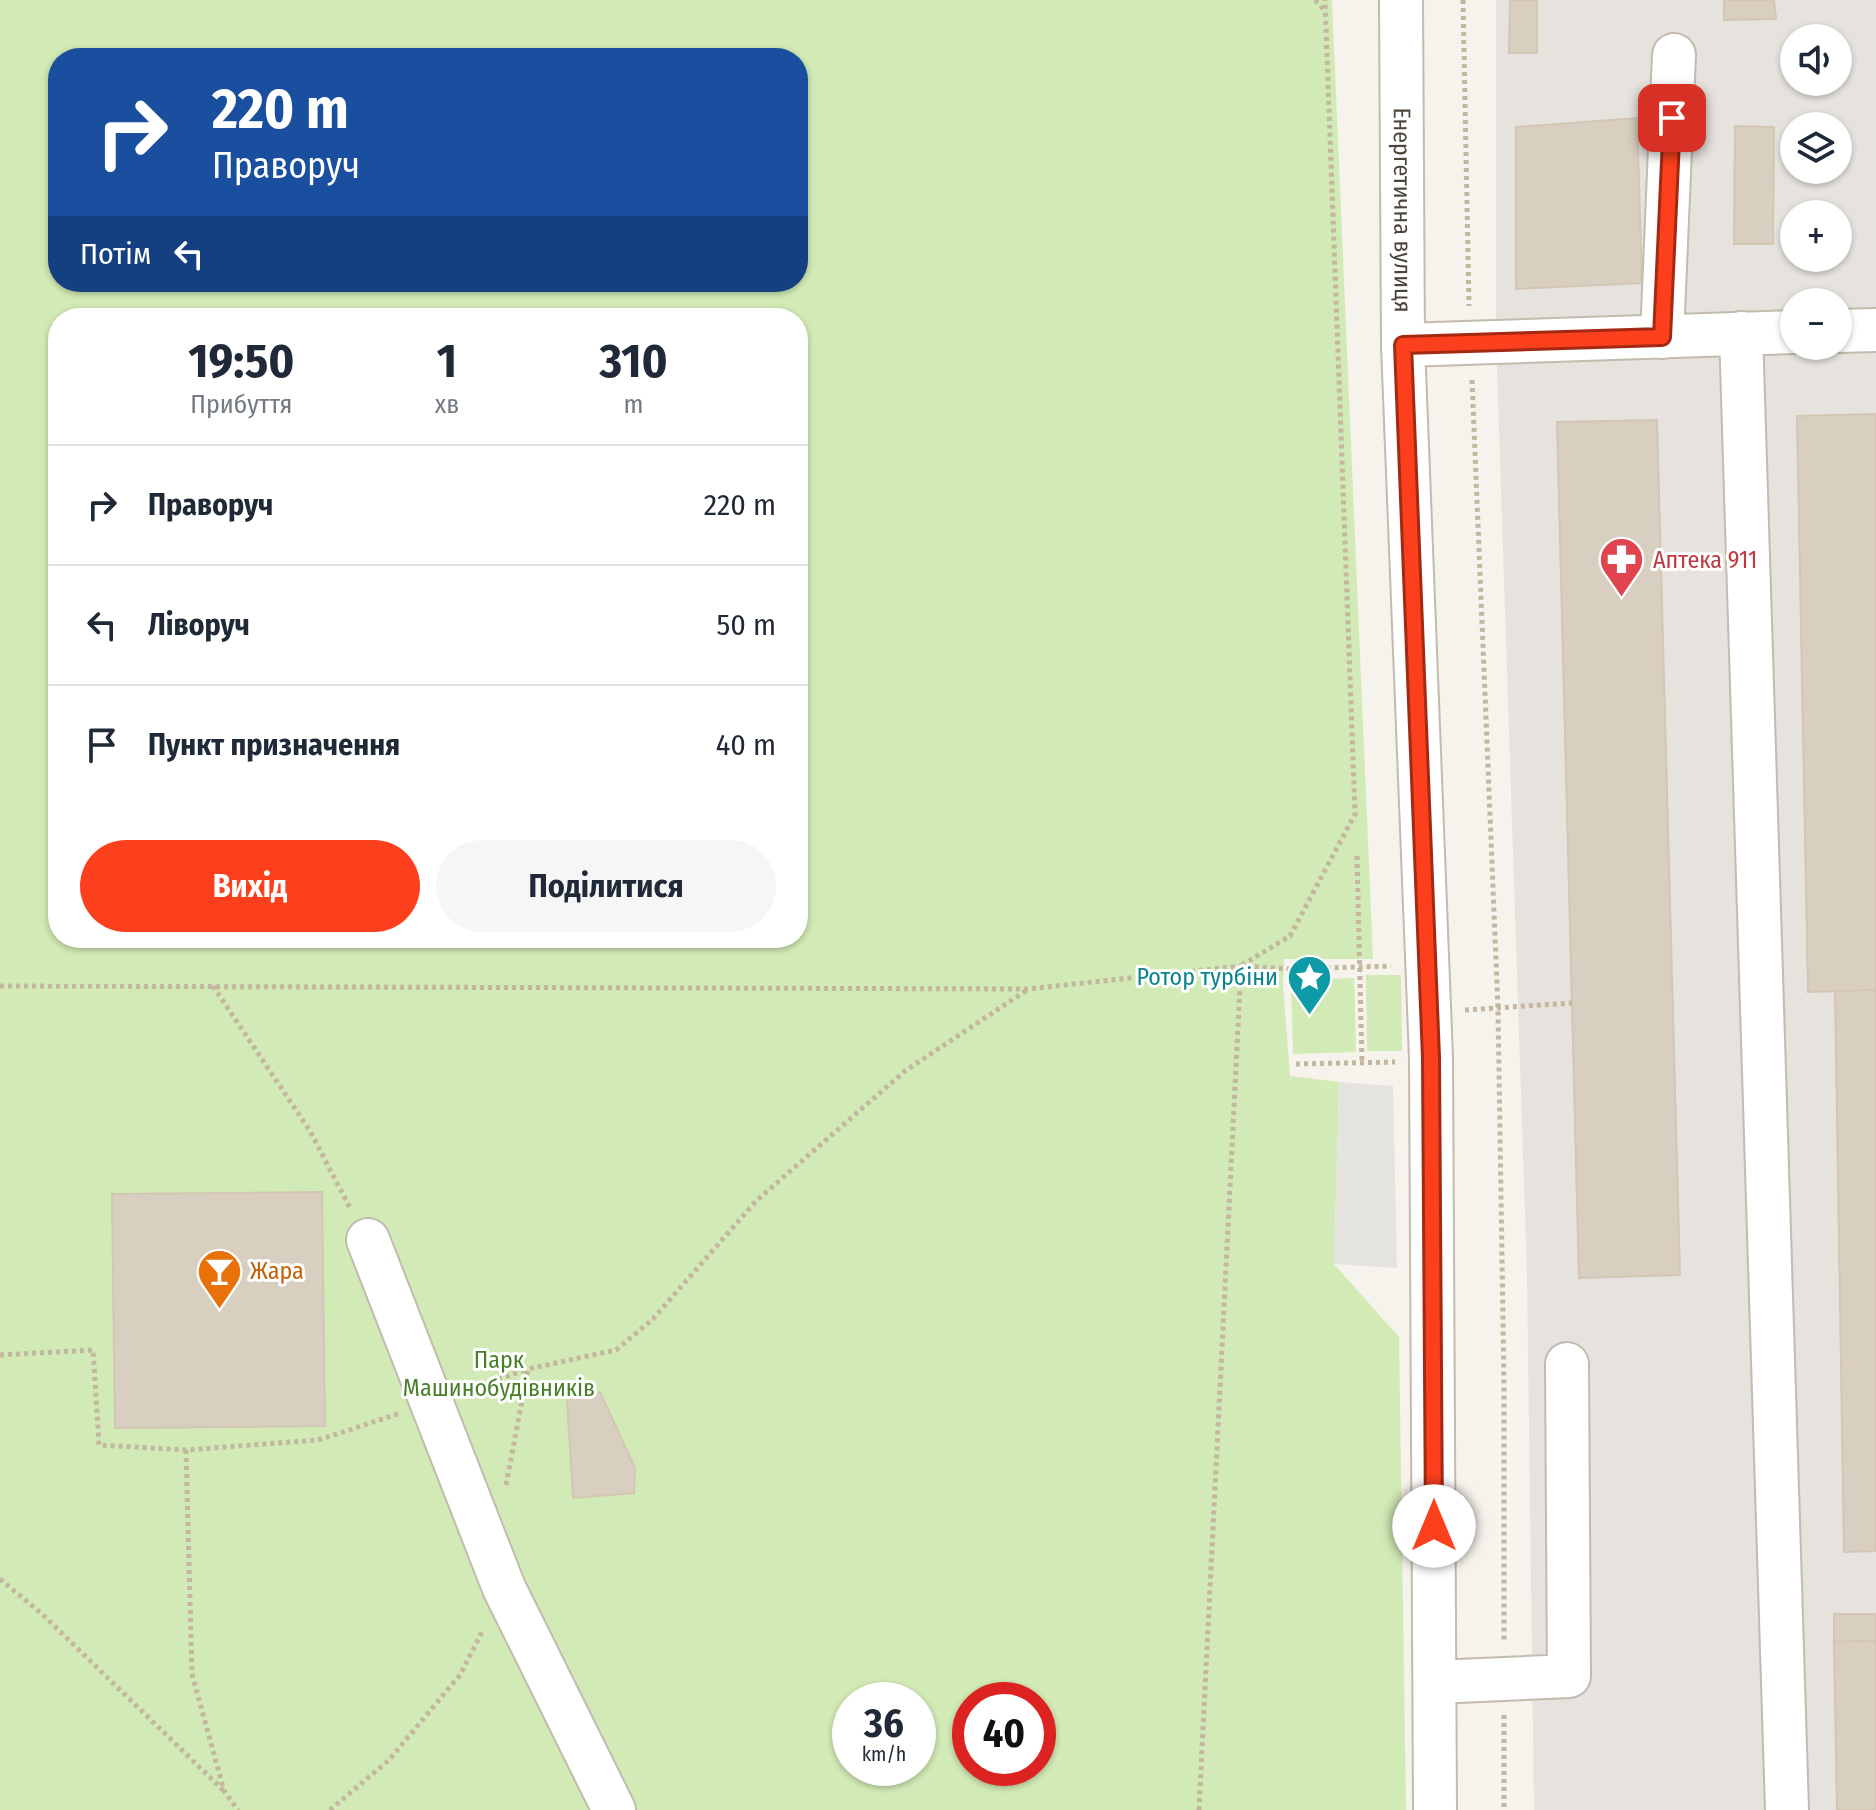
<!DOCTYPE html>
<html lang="uk">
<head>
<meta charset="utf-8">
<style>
  :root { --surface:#fff; --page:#f6f6f7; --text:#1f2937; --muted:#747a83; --line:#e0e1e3; --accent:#fc3f1d }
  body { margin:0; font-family:"Fira Sans Condensed",sans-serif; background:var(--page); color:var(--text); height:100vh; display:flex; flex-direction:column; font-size:30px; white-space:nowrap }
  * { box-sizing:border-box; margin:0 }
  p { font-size:26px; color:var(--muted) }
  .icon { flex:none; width:44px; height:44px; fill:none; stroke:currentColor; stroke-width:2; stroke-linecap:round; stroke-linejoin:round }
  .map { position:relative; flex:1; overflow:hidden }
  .drawer { position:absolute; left:48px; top:308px; width:760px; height:640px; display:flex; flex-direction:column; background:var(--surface); border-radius:32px; box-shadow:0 2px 6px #0004 }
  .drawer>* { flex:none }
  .guide { position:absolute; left:48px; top:48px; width:760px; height:244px; border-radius:32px; box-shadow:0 2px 6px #0004; background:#1a4fa0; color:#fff; overflow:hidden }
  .controls { position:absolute; left:1780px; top:24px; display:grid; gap:16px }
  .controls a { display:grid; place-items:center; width:72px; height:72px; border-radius:50%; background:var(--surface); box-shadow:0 2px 6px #0004; font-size:40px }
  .speed { position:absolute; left:832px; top:1682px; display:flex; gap:16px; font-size:40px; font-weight:700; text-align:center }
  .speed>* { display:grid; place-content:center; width:104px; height:104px; border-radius:50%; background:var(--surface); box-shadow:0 2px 6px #0004; line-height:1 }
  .speed small { font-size:20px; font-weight:400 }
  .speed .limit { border:12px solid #d22; background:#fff; color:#111 }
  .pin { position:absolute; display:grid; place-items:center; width:68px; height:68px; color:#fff; margin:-34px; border-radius:16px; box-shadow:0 4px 12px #0006 }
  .me { position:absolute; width:88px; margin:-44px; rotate:0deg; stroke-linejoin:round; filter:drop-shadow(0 0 6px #0008) }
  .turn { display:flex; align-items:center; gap:28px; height:168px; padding:0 32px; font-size:36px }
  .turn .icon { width:104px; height:104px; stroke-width:2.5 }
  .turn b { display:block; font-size:56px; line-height:68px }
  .then { display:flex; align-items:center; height:76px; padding:0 32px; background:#0003; gap:16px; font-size:30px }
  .eta { display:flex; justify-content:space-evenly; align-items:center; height:136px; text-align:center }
  .eta b { font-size:48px; font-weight:700; line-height:56px }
  .primary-button { display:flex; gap:16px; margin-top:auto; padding:16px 32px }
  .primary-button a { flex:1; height:92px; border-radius:48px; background:var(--accent); color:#fff; font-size:32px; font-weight:700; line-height:92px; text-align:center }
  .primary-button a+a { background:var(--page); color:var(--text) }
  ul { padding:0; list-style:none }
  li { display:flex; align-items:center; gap:24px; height:120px; padding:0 32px; border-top:2px solid var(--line) }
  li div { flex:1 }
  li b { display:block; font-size:30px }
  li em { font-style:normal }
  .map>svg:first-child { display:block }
  .industrial { fill:#e6e2dd; fill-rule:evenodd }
  .green { fill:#d2eab5; fill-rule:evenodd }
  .parking { fill:#e5e3e0 }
  .building { fill:#d8cfc1; stroke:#d3c7b4; stroke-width:2 }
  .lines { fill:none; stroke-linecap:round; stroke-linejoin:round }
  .minor-casing { stroke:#c2bbae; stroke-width:46 }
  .path { stroke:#c4b79f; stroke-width:5; stroke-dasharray:4 4; stroke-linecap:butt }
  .minor { stroke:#fff; stroke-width:42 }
  .route-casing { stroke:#a42913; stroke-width:20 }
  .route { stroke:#fc3f1d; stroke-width:14 }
  .labels { text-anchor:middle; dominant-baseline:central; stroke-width:6; stroke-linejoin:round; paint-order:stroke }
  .street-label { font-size:24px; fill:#4b4439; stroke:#fff }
  .health-label { font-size:24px; fill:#be3a42; stroke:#fff; text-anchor:start }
  .culture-label { font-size:24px; fill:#0d838f; stroke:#fff; text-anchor:end }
  .food-label { font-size:24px; fill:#c56008; stroke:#fff; text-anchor:start }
  .park-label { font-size:24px; fill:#4a7f2a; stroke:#fff }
</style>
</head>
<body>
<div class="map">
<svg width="1876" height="1810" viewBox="0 0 1876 1810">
  <rect width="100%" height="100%" fill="#f6f3ec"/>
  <path class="industrial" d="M1496,0H1876V1810H1534L1527,1275L1496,338ZM1794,38H1838V82H1794ZM1794,126H1838V170H1794ZM1794,214H1838V258H1794ZM1794,302H1838V346H1794Z"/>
  <g class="green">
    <path d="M0,0H1332L1373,959H1284L1283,984L1290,1076L1339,1082L1334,1264L1399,1337L1406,1810H0ZM58,58H798V282H58ZM58,318H798V938H58ZM850,1700H918V1768H850ZM970,1700H1038V1768H970Z"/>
    <path d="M1366,975H1401L1402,1051H1367Z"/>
    <path d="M1354,978L1356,1052L1293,1054L1291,980Z"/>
  </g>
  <path class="parking" d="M1339,1082L1393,1086L1397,1268L1334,1264Z"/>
  <g class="building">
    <path d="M1510,0H1537V53H1509Z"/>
    <path d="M1724,0H1774L1776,19L1724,20Z"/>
    <path d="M1637,118L1642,283L1516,289V127Z"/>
    <path d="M1735,126L1774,127L1773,244H1734Z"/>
    <path d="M1876,414V990L1808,992L1797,416Z"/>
    <path d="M1657,420L1680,1275L1579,1278L1557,422Z"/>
    <path d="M1876,990V1551L1844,1552L1835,991Z"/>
    <path d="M322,1192L325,1426L115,1428L112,1194Z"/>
    <path d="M600,1392L635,1468L634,1493L573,1498L567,1398Z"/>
    <path d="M1834,1614H1876V1641L1834,1642Z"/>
    <path d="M1876,1641V1810H1837L1834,1642Z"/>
  </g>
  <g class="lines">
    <defs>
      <g id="minor">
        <path id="s1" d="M1401,0L1403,345L1431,1058L1435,1810"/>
        <path d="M1838,331L1876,330"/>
        <path d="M1741,333L1787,1810"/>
        <path d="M1662,337L1674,55"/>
        <path d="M1403,345L1794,332"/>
        <path d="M368,1240L504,1588L614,1810"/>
        <path d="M1435,1682L1569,1676L1567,1364"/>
      </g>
    </defs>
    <use href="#minor" class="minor-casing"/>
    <g class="path">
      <path d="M1315,0L1326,12"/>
      <path d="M1463,0L1469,306"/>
      <path d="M1472,380L1498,1008L1504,1384V1641"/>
      <path d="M1357,856L1362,1063"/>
      <path d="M1242,965L1290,936L1355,814L1325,0"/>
      <path d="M0,986L1028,989L1241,966L1292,969L1391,966"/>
      <path d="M213,986L310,1131L350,1208"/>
      <path d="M1465,1010L1572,1003"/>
      <path d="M1296,1064L1395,1062"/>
      <path d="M0,1355L93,1350L99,1445L186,1450L318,1440L398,1414"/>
      <path d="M468,1390L528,1369"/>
      <path d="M186,1450L192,1674L224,1791L238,1810"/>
      <path d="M506,1485L528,1369L616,1350L653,1319L756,1201L905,1071L1027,990"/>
      <path d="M0,1579L42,1614L223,1790"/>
      <path d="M1504,1715V1810"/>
      <path d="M330,1810L389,1760L460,1675L483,1630"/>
      <path d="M1199,1810L1241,966"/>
    </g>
    <use href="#minor" class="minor"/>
  </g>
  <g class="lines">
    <defs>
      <path id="route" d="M1434,1526L1431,1058L1403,345L1662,337L1672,118"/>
    </defs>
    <use href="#route" class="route-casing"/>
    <use href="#route" class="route"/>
  </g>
  <defs>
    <symbol id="pharmacy-pin" viewBox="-11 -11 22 30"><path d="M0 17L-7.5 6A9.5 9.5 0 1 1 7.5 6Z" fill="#e0444e" stroke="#fff"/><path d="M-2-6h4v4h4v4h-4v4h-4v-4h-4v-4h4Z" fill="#fff"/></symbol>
    <symbol id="sight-pin" viewBox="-11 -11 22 30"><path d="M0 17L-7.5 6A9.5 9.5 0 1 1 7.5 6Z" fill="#0f9aa8" stroke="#fff"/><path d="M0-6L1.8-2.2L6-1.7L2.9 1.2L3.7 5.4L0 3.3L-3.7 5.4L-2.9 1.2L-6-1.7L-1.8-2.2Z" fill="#fff"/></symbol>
    <symbol id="bar-pin" viewBox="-11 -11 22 30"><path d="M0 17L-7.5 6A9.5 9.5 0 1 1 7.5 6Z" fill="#e8710a" stroke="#fff"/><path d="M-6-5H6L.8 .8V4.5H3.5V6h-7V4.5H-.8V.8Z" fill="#fff"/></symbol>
  </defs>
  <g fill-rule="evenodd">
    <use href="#pharmacy-pin" x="1596" y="534" width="51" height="69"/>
    <use href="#sight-pin" x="1284" y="952" width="51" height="69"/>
    <use href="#bar-pin" x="194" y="1246" width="51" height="69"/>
  </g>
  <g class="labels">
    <g class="street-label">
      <text stroke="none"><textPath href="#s1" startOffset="210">Енергетична вулиця</textPath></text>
    </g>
    <g class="health-label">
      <text x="1653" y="560">Аптека 911</text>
    </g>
    <g class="culture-label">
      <text x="1278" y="977">Ротор турбіни</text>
    </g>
    <g class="food-label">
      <text x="250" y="1271">Жара</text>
    </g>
    <g class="park-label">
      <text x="499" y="1360">Парк<tspan x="499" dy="28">Машинобудівників</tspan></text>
    </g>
  </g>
</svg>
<div class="controls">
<a><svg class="icon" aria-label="sound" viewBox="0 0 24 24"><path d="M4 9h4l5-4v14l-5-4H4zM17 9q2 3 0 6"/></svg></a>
<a><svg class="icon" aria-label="layers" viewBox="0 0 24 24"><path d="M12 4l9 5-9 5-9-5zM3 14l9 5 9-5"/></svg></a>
<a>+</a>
<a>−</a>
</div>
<div class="speed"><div>36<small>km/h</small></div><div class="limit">40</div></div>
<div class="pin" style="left:1672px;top:118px;background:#d93025"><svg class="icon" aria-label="arrive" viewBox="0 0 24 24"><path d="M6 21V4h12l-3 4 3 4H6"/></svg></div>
<svg class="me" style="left:1434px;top:1526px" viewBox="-20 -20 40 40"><circle r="19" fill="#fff"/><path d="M0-13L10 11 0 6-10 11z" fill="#fc3f1d"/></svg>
<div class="guide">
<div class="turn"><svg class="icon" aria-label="right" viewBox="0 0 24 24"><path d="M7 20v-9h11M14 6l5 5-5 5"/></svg><div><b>220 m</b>Праворуч</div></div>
<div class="then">Потім<svg class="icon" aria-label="left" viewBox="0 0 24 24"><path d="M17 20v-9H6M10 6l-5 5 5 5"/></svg></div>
</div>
<section class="drawer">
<div class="eta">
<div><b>19:50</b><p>Прибуття</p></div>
<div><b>1</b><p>хв</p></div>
<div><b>310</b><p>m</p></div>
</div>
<ul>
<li><svg class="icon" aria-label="right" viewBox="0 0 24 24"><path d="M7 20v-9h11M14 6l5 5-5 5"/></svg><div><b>Праворуч</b></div><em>220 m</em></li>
<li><svg class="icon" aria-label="left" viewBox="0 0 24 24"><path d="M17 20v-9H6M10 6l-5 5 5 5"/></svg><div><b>Ліворуч</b></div><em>50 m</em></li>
<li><svg class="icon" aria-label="arrive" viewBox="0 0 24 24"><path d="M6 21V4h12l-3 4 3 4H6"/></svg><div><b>Пункт призначення</b></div><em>40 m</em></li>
</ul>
<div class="primary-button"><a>Вихід</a><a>Поділитися</a></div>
</section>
</div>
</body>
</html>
